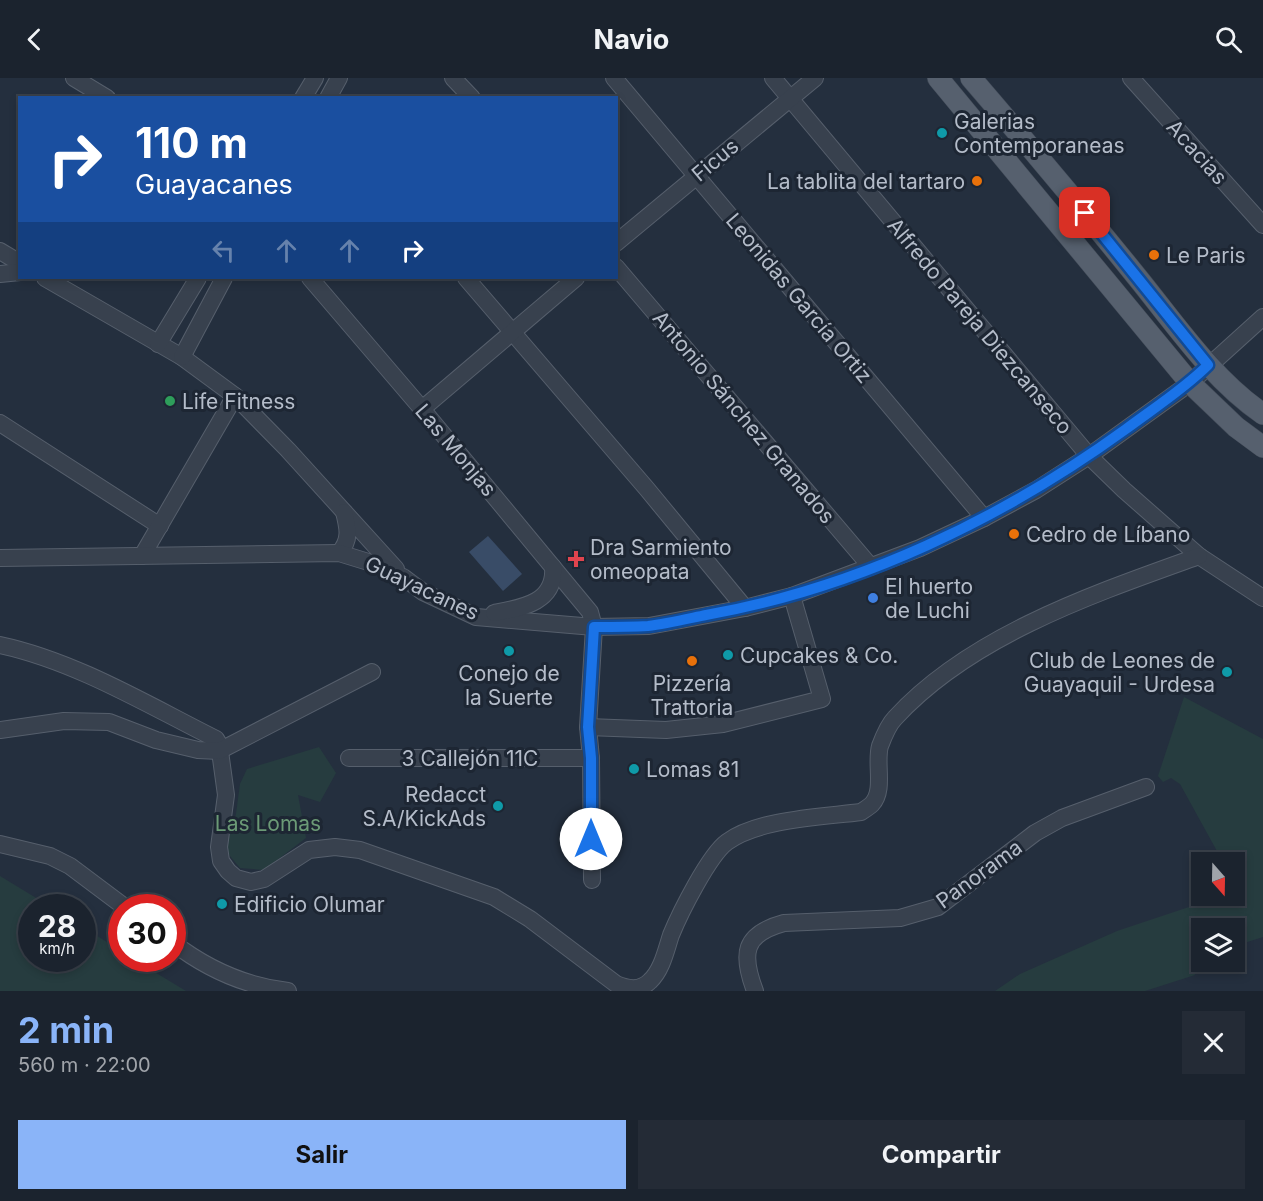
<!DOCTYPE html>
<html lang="es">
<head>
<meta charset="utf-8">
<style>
  :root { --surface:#1b232e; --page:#242b36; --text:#f1f3f6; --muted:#a0a4aa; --line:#39404a; --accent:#8ab4f8 }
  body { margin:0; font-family:Inter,sans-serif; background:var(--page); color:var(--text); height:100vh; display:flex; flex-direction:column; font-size:22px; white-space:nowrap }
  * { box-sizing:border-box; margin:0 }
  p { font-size:20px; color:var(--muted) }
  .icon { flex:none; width:33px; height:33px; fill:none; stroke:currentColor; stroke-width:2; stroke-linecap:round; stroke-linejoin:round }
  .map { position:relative; height:913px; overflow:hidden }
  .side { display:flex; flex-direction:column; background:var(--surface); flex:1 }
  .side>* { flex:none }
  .guide { position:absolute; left:18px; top:18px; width:600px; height:183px; border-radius:0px; box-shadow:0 3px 9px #0003,0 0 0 2px var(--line); background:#1a4fa0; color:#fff; overflow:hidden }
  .needle { width:39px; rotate:160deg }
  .buttons { position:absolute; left:1191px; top:774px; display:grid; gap:12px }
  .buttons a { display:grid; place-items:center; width:54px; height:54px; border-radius:0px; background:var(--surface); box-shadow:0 3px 9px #0003,0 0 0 2px var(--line); font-size:30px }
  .speed { position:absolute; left:18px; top:816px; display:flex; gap:12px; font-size:30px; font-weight:700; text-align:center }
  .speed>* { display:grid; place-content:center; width:78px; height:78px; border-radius:50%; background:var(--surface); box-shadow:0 3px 9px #0003,0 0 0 2px var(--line); line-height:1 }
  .speed small { font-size:15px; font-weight:400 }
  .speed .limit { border:9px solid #d22; background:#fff; color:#111 }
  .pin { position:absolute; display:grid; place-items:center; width:51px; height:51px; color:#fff; margin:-26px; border-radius:12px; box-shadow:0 3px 9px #0006 }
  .me { position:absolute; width:66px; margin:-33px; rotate:0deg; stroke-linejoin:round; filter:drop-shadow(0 0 4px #0008) }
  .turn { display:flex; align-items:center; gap:21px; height:126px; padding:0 18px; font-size:27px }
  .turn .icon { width:78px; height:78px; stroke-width:2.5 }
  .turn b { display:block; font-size:42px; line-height:51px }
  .lanes { display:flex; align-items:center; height:57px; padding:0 18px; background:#0003; justify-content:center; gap:30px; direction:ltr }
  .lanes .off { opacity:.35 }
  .round { display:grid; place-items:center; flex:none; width:63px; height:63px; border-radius:0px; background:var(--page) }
  .overview { display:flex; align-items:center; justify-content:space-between; height:102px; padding:0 18px }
  h1 { font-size:36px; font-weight:700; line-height:45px; color:var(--accent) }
  .cta { display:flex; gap:12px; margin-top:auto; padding:12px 18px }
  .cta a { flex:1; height:69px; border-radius:0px; background:var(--accent); color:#111; font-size:24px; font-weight:700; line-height:69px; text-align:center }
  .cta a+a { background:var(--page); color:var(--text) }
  header { display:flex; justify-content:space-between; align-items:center; height:78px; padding:0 18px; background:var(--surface); font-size:27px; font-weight:700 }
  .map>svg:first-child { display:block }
  .green { fill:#263c3f }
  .water { fill:#394c67 }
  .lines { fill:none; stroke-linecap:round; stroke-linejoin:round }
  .minor-casing { stroke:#565f6c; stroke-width:18 }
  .major-casing { stroke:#414a57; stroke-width:22 }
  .minor { stroke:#38414e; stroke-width:16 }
  .major { stroke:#56606e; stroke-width:21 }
  .route-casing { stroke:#114b97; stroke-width:15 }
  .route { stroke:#1a73e8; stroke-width:10 }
  .culture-dot { fill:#0f9aa8; stroke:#1d2633; stroke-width:2 }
  .food-dot { fill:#e8710a; stroke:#1d2633; stroke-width:2 }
  .leisure-dot { fill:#2e9e5b; stroke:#1d2633; stroke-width:2 }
  .health-dot { fill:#e0444e; stroke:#1d2633; stroke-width:2 }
  .shop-dot { fill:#3f7fe0; stroke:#1d2633; stroke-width:2 }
  .labels { text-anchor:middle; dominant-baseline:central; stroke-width:6; stroke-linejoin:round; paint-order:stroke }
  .poi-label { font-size:21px; fill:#b4bcc9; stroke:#1d2633; text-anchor:start }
  .street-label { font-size:21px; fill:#b4bcc9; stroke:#1d2633 }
  .park-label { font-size:21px; fill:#6b9a76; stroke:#1d2633 }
</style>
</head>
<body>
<header><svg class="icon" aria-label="back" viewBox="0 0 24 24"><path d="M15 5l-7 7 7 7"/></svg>Navio<svg class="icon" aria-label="search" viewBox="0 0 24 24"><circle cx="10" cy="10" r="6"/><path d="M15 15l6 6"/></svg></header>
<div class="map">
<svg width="1263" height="913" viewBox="0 0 1263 913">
  <rect width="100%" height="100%" fill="#242f3e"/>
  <g class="green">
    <path d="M1184,619L1263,661V859L1235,868L1234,850H1202L1201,879L1192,882L1195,897L1145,913H995L1020,896L1117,853L1222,818H1234L1235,814L1238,813L1235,806L1234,784H1223L1180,706L1171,700L1163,704L1158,698Z"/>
    <path d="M319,669L336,695L320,724L298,717L306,760L264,792L240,790L225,772L236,736L240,706L247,691Z"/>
    <path d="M0,798L51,829L32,830V880H82L83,849L121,873L122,880L133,881L186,913H0Z"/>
  </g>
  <path class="water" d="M488,458L522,496L503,513L469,474Z"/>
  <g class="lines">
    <defs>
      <g id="minor">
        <path d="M74,0L107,20"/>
        <path d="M453,0L472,20"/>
        <path d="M614,0L984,440"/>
        <path d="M773,0L1089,378L1124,412L1199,478L1263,520"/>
        <path d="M1131,0L1263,147"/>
        <path d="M303,20L315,0"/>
        <path d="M328,20L339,0"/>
        <path d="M616,165L815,0"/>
        <path d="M0,173L20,185"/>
        <path d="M616,189L871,489"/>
        <path d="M0,196L20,194"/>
        <path d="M45,200L182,279L235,318L288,372L396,491"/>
        <path d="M310,200L422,331L590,534L594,549L588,649L591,680L592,802"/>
        <path d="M466,200L647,411L745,530"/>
        <path d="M158,266L198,200"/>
        <path d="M182,279L224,200"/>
        <path d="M422,331L576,200"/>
        <path d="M0,345L160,448"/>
        <path d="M339,475C351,462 348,450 344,434"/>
        <path d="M142,478L235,318"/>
        <path d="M0,480L339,475L378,487L403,499L423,514L476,539L594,549L649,548L745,530L792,518L920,470L984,440L1036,412L1089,378L1190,305L1263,239"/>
        <path d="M494,535C521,530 556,525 553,489"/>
        <path d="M0,567C75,583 148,627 216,661L219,666L226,717L219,769L221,783L228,793L236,800L251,804L264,801L309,772L335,769L360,772L494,819L530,841L616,906C628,911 640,913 650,903C662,892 666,872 671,857C680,835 709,777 727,764C758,741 822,739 861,734C864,732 869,729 872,726C885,712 875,685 880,668C883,660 889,646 895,640C971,557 1096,515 1199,478"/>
        <path d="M588,649L666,652L723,646L822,621L792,518"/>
        <path d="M0,652L64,643L109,644L156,662L198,672L219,673L372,594"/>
        <path d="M349,680H591"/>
        <path d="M0,766L50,778L70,788L126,830"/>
        <path d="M172,864C207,891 244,908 288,913"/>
        <path d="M755,913C741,876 743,856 784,845L900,840L938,829L1035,755L1062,740L1146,709"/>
      </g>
      <g id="major">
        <path d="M938,0L1190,305L1236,349L1263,369"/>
        <path d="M971,0C1028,66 1083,132 1137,199C1176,247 1212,301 1263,336"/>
      </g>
    </defs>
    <use href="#minor" class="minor-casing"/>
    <use href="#major" class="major-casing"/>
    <use href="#minor" class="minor"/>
    <use href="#major" class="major"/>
  </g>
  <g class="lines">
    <defs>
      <path id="route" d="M591,761V680L588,649L594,549C612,549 630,549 648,548C667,546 687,541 706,537C858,510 1002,441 1126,351C1154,330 1184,311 1208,287L1085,135"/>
    </defs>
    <use href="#route" class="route-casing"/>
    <use href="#route" class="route"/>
  </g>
  <g class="culture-dot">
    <circle cx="942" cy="55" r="6"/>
    <circle cx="509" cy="573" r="6"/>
    <circle cx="728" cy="577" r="6"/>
    <circle cx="1227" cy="594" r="6"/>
    <circle cx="634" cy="691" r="6"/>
    <circle cx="498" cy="728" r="6"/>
    <circle cx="222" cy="826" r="6"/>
  </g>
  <g class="food-dot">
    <circle cx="977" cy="103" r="6"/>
    <circle cx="1154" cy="177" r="6"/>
    <circle cx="1014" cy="456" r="6"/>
    <circle cx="692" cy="583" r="6"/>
  </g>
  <circle class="leisure-dot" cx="170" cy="323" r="6"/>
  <path class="health-dot" d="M573 472h6v6h6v6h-6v6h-6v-6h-6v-6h6z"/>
  <circle class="shop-dot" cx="873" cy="520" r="6"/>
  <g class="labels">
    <g class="poi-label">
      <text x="954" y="43">Galerias<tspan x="954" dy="24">Contemporaneas</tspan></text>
      <text x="965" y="103" text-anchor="end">La tablita del tartaro</text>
      <text x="1166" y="177">Le Paris</text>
      <text x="182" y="323">Life Fitness</text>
      <text x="1026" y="456">Cedro de Líbano</text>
      <text x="590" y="469">Dra Sarmiento<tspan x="590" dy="24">omeopata</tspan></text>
      <text x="885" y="508">El huerto<tspan x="885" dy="24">de Luchi</tspan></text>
      <text x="740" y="577">Cupcakes &amp; Co.</text>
      <text x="1215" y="582" text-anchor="end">Club de Leones de<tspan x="1215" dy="24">Guayaquil - Urdesa</tspan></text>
      <text x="509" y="595" text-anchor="middle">Conejo de<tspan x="509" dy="24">la Suerte</tspan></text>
      <text x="692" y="605" text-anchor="middle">Pizzería<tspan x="692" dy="24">Trattoria</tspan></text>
      <text x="646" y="691">Lomas 81</text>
      <text x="486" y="716" text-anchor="end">Redacct<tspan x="486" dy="24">S.A/KickAds</tspan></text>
      <text x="234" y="826">Edificio Olumar</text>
    </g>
    <g class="street-label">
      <text transform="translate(1197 74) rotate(48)">Acacias</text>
      <text transform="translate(715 82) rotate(-40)">Ficus</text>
      <text transform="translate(799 220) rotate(50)">Leonidas García Ortiz</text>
      <text transform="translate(980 248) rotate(50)">Alfredo Pareja Diezcanseco</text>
      <text transform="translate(744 339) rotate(50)">Antonio Sánchez Granados</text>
      <text transform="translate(456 372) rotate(50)">Las Monjas</text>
      <text transform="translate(422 510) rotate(25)">Guayacanes</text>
      <text x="470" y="680">3 Callejón 11C</text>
      <text transform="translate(979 796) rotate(-36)">Panorama</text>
    </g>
    <g class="park-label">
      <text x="268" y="745">Las Lomas</text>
    </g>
  </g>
</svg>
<div class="buttons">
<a><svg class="needle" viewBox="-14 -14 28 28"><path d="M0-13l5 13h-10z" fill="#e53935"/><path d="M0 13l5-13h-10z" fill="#a0a4aa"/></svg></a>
<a><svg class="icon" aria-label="layers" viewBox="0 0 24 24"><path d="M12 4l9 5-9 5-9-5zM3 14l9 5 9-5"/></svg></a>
</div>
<div class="speed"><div>28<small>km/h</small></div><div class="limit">30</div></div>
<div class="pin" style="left:1085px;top:135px;background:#d93025"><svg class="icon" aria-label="arrive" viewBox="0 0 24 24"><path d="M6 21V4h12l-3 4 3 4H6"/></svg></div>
<svg class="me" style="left:591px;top:761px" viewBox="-20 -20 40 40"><circle r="19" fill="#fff"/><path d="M0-13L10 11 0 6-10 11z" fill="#1a73e8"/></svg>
<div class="guide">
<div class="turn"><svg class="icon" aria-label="right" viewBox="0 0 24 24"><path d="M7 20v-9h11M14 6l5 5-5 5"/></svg><div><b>110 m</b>Guayacanes</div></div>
<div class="lanes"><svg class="icon off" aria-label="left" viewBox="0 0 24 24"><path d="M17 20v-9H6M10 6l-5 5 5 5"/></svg><svg class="icon off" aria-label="ahead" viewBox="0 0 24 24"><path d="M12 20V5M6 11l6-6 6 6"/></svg><svg class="icon off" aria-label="ahead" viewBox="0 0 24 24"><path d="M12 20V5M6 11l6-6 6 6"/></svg><svg class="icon" aria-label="right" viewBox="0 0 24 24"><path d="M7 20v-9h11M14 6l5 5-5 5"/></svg></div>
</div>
</div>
<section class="side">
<div class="overview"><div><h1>2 min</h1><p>560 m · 22:00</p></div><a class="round"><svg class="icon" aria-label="close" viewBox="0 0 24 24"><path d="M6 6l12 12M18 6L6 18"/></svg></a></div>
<div class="cta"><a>Salir</a><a>Compartir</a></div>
</section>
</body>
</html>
